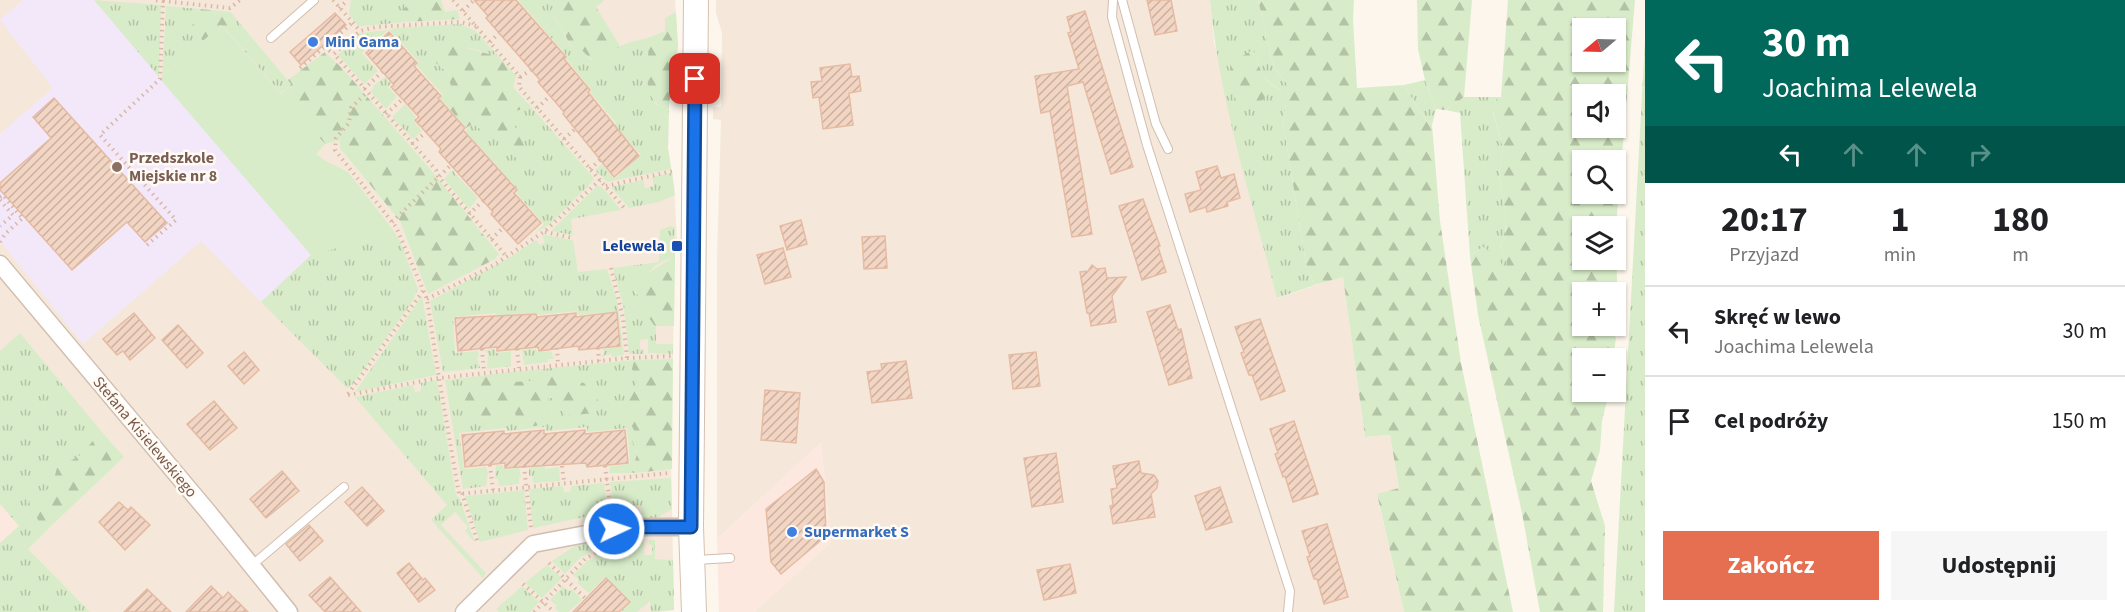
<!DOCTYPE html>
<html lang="pl">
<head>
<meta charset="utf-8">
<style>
  :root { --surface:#fff; --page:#f6f6f6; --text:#202124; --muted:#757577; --line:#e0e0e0; --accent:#e76f51 }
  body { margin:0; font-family:"Source Sans 3",sans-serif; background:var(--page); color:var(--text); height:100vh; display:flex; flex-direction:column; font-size:22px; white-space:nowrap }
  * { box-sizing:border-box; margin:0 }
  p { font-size:20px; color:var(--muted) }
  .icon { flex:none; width:33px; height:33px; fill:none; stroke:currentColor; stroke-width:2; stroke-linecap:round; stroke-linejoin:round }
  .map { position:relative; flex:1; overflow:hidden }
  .side { display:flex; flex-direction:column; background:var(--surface); width:480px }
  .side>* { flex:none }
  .hud { background:#00695c; color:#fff; overflow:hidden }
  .needle { width:39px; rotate:251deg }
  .buttons { position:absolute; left:1572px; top:18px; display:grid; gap:12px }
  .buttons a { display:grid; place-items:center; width:54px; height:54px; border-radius:0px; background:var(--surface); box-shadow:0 2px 4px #0004; font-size:30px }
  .pin { position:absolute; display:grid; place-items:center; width:51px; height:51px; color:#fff; margin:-26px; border-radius:12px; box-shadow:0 3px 9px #0006 }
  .me { position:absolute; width:66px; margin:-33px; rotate:87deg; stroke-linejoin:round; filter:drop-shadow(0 0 4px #0008) }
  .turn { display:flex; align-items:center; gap:21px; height:126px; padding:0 18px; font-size:27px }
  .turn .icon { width:78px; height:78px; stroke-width:2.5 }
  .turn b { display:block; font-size:42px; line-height:51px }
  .lanes { display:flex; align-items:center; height:57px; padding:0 18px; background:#0003; justify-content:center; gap:30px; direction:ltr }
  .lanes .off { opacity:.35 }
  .eta { display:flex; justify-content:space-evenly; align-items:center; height:102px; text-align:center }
  .eta b { font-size:36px; font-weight:700; line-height:42px }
  .cta { display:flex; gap:12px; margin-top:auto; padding:12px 18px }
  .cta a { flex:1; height:69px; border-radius:0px; background:var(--accent); color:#fff; font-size:24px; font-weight:700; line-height:69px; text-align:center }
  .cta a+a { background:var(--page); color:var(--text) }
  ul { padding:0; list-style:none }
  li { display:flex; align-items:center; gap:18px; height:90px; padding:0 18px; border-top:2px solid var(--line) }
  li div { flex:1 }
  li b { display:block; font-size:22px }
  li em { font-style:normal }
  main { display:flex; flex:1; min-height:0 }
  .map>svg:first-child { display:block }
  .residential { fill:#f5e8da }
  .commercial { fill:#fde8e0 }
  .education { fill:#f3e8fa }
  .grass { fill:url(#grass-tufts) }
  .forest { fill:url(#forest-firs); fill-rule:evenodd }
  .park { fill:#d8ecc9 }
  .building { fill:url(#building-hatch); stroke:#e6bba3; stroke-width:1.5 }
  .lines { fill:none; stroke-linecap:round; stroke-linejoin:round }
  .lane-casing { stroke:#d1beb0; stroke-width:10 }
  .street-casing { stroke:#d1beb0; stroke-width:19 }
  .secondary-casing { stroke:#d6c0b0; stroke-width:26 }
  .path { stroke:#d9b8a5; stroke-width:4; stroke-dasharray:1.5 4.5; stroke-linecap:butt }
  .lane { stroke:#fff; stroke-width:8 }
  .street { stroke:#fff; stroke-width:16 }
  .secondary { stroke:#fff; stroke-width:24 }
  .route-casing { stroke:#114b97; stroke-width:15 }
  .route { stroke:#1a73e8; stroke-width:10 }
  .shop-dot { fill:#3f7fe0; stroke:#fffaf3; stroke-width:2 }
  .education-dot { fill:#8d6e63; stroke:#fffaf3; stroke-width:2 }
  .transit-dot { fill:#1a4fb4; stroke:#fffaf3; stroke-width:2 }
  .labels { text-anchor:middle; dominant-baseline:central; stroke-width:5; stroke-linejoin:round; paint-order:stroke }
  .shop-label { font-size:16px; font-weight:bold; fill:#366cbe; stroke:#fffaf3; text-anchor:start }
  .education-label { font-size:16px; font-weight:bold; fill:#785e54; stroke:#fffaf3; text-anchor:start }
  .transit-label { font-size:16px; font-weight:bold; fill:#164399; stroke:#fffaf3; text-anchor:end }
  .street-label { font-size:16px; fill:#7a5c4d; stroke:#fffaf3 }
</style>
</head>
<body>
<main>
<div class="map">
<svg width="1645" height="612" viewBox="0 0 1645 612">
  <defs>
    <pattern id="grass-tufts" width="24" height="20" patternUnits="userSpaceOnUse" patternTransform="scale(1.5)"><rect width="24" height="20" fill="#d8ecc9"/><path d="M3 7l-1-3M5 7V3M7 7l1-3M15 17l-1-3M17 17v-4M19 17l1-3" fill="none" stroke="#b4c2a5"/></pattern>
    <pattern id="forest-firs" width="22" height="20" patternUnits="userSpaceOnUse" patternTransform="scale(1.5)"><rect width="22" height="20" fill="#d8ecc9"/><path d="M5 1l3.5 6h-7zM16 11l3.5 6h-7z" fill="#b4c2a5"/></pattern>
    <pattern id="building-hatch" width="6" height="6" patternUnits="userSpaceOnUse" patternTransform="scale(1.5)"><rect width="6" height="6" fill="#f3d5c3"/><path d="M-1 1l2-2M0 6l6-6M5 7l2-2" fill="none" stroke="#cab0a1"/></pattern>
  </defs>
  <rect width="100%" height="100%" fill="#fdf6ec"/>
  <g class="residential">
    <path d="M0,0H675L678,46L669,105L668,148L674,185L677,241H673V252H675L671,462L674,610L660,612H0Z"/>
    <path d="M716,0H1210L1214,42L1278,298L1343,276L1365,437L1390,435L1399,488L1377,495L1404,612H754L831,542L821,443L717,539V259L721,120L713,119V107H721L722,33L716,13Z"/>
  </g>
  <g class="commercial">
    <path d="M821,443L831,542L754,612H719L717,539Z"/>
    <path d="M0,504L19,526L0,543Z"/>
  </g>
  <path class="education" d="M23,0H94L311,255L261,302L201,241L83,344L0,241V134L53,88L0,20Z"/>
  <g class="grass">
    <path d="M94,0L161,5L159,77Z"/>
    <path d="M351,0H420L402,9L407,22L362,26H358L349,14Z"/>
    <path d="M518,0H554L556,3L551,10L570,46L583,49L590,60H603C613,45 631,42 648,38L650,50L647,75L655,104L663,107L669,104L668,148L671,169L607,182L595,170L602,164L614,179L641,155L614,125L616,123L590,92L592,90L566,59L567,56Z"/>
    <path d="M1210,0H1258L1274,68L1289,86L1287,94C1262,80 1263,76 1253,51L1231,63L1286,104L1283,123L1307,269L1315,285L1277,298C1252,200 1219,101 1210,0Z"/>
    <path d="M166,6L200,9L192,26L203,41L162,77Z"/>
    <path d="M237,20L291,84L281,93L226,30Z"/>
    <path d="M460,24L476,31L497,55C488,55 485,52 478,50C463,44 448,56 435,62L448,73L451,87L442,94L416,65L419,62L389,30L396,28Z"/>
    <path d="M388,30L362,53L378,71L364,84L338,55L360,33Z"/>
    <path d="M1645,39V612H1614Z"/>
    <path d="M385,77L391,84L388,87L397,96L386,109L370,91L374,88L373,86Z"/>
    <path d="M1425,80L1436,109L1432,125L1420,112L1404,85Z"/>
    <path d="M1464,97H1497L1493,112L1503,148L1499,175L1506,216L1505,237L1500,246L1507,261L1505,272L1483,247L1470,256L1460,113L1446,110Z"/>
    <path d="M524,99L593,177L594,180L550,224L534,234L544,224L516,193L518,190L465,131L473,124L485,132L497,138L525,157C527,137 518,129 503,117L507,109L520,110Z"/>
    <path d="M405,104L416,117L413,120L422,131L413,139L392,117Z"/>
    <path d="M452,170L478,198L469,209L444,179Z"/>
    <path d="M672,173L675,195L659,202L629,208L611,187L643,180L645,188L654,186L652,177Z"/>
    <path d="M597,186L602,187L621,210L571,219L573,235L551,231Z"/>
    <path d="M670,226L675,227L673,252H675V258C655,260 644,277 634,292L645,300L650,307L649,318L656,328V344H673V354L648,353V339L640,340V349H644V354H629L624,309L613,268L659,262L660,230Z"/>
    <path d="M545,235L573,240L578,272L607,269L617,300L624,355L612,357L611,354L605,355L602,358V355H604L603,349L621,347L617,312L578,315L577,311L538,315L537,313L496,316V313L453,317L455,353L478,351L479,357H477L480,368L443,372L430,301L507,259L536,240L540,245L545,242L542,236Z"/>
    <path d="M365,240L374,242L380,253L400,241L418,289L412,302L352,385L347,388L261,302L311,255Z"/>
    <path d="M422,296L436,375L355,392Z"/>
    <path d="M20,333L101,431L81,455L57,468L53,482L44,494L34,496L46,527L51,526L28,549L90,612H0V543L19,526L0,504V351Z"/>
    <path d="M495,349L496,353L511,351V366L487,369L488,353H486L485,350Z"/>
    <path d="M536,349L537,352L551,351L554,359H548V362L524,365L522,350Z"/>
    <path d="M634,360L632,369L638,381C631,398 630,420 637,436L633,441L637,454L634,464L635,473H609L610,466L630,464L627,428L587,432V427L546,431L545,427L507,431L506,428L459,433L464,469L486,467L488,474L486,486L463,489L445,380L464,378L471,387L470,415L504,419L548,397L559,400L573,382L575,371L555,374L536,381L505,382L501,379V373Z"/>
    <path d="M437,380L456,495L460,499L475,543L465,531L468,527L455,512L441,525L486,573L483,578L431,520L447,505L355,397L413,385L415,392L421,391V383Z"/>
    <path d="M496,465H503L504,469L519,468L521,477H519V484L499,486L498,479H495Z"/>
    <path d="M544,465L545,469L559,467L560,481L533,483L532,476H529V467Z"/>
    <path d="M671,478L672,509L653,520L644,521L640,505L613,511L610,482Z"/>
    <path d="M604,483L608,512L533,528L529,489L563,486L564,492H570L571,486Z"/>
    <path d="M524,490L528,530L480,542L465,496Z"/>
    <path d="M619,535L580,558L565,574L552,561L582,541Z"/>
    <path d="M625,540H644V555H652V545L649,544V540H655V559L673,560L674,610L651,612L650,601L637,612H621L631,601L605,577L589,593L577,583L579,580L573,575L587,561Z"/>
    <path d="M547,565L562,578L542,598L525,583Z"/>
    <path d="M522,586L539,602L530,612H499L496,609Z"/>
    <path d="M563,586L569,591L572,589L582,600L568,612H559L555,608L557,606L550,600Z"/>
  </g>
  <g class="forest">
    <path d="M420,0H441L445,12L457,10L460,19L407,22L402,9Z"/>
    <path d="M554,0H604L596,7L620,46L598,63C584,57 588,50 571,46L551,10L556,3Z"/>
    <path d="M1258,0H1354L1353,19L1357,88L1404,85L1420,112L1432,125L1440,221L1461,363L1513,612H1404L1377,494L1399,488L1390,435L1365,437L1343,277L1315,285L1307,269L1283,123L1286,104L1270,93L1259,103L1236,100L1229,80L1231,62L1253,50C1262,74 1263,83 1287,93L1289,86L1274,68Z"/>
    <path d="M1417,0H1472L1464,97L1446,110L1436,109L1425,80L1418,49Z"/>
    <path d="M1508,0H1635L1616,227L1617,283L1611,292H1582V326H1608L1616,338L1613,358H1582V392H1609L1602,421L1600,450L1591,481L1605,526L1603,612H1540L1522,513L1478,315L1470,256L1483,247L1498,256L1505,271L1507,261L1500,246L1505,237L1506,216L1499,175L1503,148L1493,111L1497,97H1501ZM1582,28H1616V62H1582ZM1582,94H1616V128H1582ZM1582,160H1616V194H1582ZM1582,226H1616V260H1582Z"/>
    <path d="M200,9L231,12L237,20L226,30L221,25L203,41L192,26Z"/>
    <path d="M676,12L678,46L669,104L663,107C638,97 651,59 648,38L665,31V18Z"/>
    <path d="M460,34L465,48C477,49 485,55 497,55L516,76L513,87L524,99L520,110L511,111L507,109L503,117C518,129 527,137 525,157L518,159L500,147L497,138L485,132L473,124L466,128L440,98L443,96L442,94L451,87L448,73L435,62L434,53L448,37Z"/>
    <path d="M325,52L343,69L431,170L499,254L495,259L428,294L400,221L340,148V140L325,144L281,94L291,84L288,80Z"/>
    <path d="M672,258H675L674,326H656V328L649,318L650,307L633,289L645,275Z"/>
    <path d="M673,359L672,469L635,473L634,464L637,454L633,441L637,436L626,415L624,400L633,392L637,381L632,369L634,360Z"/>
    <path d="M575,371L573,381L584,383L602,405L594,413L565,416L559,400L548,397L547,418L536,426H519L515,413L504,419L470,415L464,402L471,387L464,378L501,373V379L505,382L536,381L555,374Z"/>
    <path d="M101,431L124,457L51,526L46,527L39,522L29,502L34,496L44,494L53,482L57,468L81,455Z"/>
  </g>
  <path class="park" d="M221,25L325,144L316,154L326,161L348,172L393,230L400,241L380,253L374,242L365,240L311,255L160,79Z"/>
  <g class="building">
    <path d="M474,0H516L566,57L564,59L590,90L588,92L639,156L614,177L563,114L564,112L538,82L540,80L486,18L488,16Z"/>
    <path d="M1147,0H1171L1177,31L1155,35Z"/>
    <path d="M1085,11L1133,167L1111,174L1083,82L1067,86L1092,234L1072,237L1050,111L1041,113L1035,76L1079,69L1068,33L1071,32L1067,17Z"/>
    <path d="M335,13L346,25L301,65L290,52Z"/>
    <path d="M389,32L417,63L414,66L441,96L438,98L465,128L463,130L517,190L514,193L541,223L518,244L491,214L493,212L439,152L441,149L415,120L419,117L391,87L394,85L366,53Z"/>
    <path d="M850,64L852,77L859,76L861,91L849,93L853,125L823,129L819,97L813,98L811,82L822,81L820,68Z"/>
    <path d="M54,98L167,223L145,242L127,222L72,270L0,190V183L51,138L33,117Z"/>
    <path d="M1217,166L1221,178L1234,174L1240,198L1227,202L1228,206L1207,212L1206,207L1190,212L1185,194L1201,190L1196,172Z"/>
    <path d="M1143,199L1160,246L1158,247L1166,272L1142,280L1119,206Z"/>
    <path d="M801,220L807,244L787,250L780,226Z"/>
    <path d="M885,236L887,268L864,269L862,237Z"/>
    <path d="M783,248L791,277L765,284L757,255Z"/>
    <path d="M1092,265L1097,269L1105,268L1107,278L1126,277L1112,296L1116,322L1091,326L1089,313H1087L1080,272L1088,271Z"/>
    <path d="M1170,305L1178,330L1181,329L1192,378L1169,385L1147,312Z"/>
    <path d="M617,312L620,346L579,350L578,346L539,351L538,347L497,351V347L458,351L455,318L536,314L537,317L576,313V317Z"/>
    <path d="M134,313L155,338L130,360L123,351L117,355L103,339Z"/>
    <path d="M1260,319L1285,391L1261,400L1252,375H1249L1241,353L1244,352L1235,327Z"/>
    <path d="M178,325L203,353L187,368L162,340Z"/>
    <path d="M244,352L259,370L244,384L228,366Z"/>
    <path d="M1036,352L1040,386L1013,389L1009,355Z"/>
    <path d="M906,361L912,398L872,403L867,372L882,370L881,364Z"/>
    <path d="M765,390L800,393L796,443L761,440Z"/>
    <path d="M214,401L237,428L210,450L187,424Z"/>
    <path d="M1294,421L1318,494L1293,502L1285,476L1283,477L1275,454L1278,453L1270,429Z"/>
    <path d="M544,430V434L585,430V434L625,430L628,463L587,467L586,463L505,468V463L465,467L462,435L504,431V434Z"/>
    <path d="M1056,453L1063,502L1032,507L1024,458Z"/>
    <path d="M1139,461L1141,473L1154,475L1158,481L1157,488L1151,494L1155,517L1113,524L1110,506L1113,505L1111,489L1117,488L1113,466Z"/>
    <path d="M816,469L824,482L826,536L781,574L771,562L766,509Z"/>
    <path d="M282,471L299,491L266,518L250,499Z"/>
    <path d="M362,487L384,511L367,526L345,502Z"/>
    <path d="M1220,487L1232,522L1206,530L1195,496Z"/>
    <path d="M119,502L128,510L131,507L150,525L125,550L99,522Z"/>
    <path d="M1327,524L1348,597L1324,604L1317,579H1314L1307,557L1310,556L1302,531Z"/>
    <path d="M309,525L323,541L300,561L286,544Z"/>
    <path d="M409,563L423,580L425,578L435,590L419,602L397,573Z"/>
    <path d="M1070,564L1076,593L1044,600L1037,570Z"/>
    <path d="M330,577L361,612H325L309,595Z"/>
    <path d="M606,578L630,602L619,612H573Z"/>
    <path d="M211,586L223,598L228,592L248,612H186Z"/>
    <path d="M147,589L171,612H124Z"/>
  </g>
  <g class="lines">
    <defs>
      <g id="lane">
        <path d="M1113,0L1112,17L1147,145L1290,591L1288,612"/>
        <path d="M1122,0L1156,124L1168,149"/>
        <path d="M271,38L314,0"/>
        <path d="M696,560L730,558"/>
        <path d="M251,566L344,487"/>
      </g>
      <g id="street">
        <path d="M0,264L209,513L289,612"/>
        <path d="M464,612L533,544L623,527H691"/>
      </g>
      <path id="secondary" d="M694,612L691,527L696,0"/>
    </defs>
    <use href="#lane" class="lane-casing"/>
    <use href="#street" class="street-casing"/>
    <use href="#secondary" class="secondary-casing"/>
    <g class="path">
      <path d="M333,0L360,31"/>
      <path d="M453,0L520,77L519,87L625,209"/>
      <path d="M163,1L230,8L240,0"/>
      <path d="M339,8L348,0"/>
      <path d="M463,11L474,0"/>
      <path d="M476,26L460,22L376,27L360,31L334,54L436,170L438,176L506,256"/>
      <path d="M490,42L499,33"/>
      <path d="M324,47L334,54"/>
      <path d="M300,68L352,23"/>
      <path d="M520,77L531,70"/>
      <path d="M364,89L382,72"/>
      <path d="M537,108L550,96"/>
      <path d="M386,114L403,99"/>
      <path d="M564,139L575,129"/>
      <path d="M412,144L426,132"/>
      <path d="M590,169L600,160"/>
      <path d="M606,186L673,171"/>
      <path d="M0,197L3,195L22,218"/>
      <path d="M0,200L13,215L0,226"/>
      <path d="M469,214L483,201"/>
      <path d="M392,222L451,165"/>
      <path d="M545,232L573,238"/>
      <path d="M491,239L503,228"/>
      <path d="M0,242L5,234L24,217"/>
      <path d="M147,245L176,220L100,135L160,79L163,1L152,0"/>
      <path d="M611,268L623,318L627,358L439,378L459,494L669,473"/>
      <path d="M427,299L494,265L545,231L600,180"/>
      <path d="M557,348L558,365"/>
      <path d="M598,348L599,361"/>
      <path d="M482,349L484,372"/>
      <path d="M517,349L519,368"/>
      <path d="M627,358L672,356"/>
      <path d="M348,394L423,291"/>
      <path d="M348,395L439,378L427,299L396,227L335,150L336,138L349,123L351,108L367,92"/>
      <path d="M490,465L493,490"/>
      <path d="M524,466L531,528"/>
      <path d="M562,466L564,482"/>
      <path d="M605,466L611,513"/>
      <path d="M462,493L478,543"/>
      <path d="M549,563L586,599"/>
      <path d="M523,584L554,612"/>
      <path d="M534,612L585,559L599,551"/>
    </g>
    <use href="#lane" class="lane"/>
    <use href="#street" class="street"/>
    <use href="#secondary" class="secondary"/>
  </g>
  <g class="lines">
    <defs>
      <path id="route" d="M614,529L623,527H691L695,79"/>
    </defs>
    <use href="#route" class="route-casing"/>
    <use href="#route" class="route"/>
  </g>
  <g class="shop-dot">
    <circle cx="313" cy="42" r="6"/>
    <circle cx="792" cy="532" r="6"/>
  </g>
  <circle class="education-dot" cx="117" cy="167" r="6"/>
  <rect class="transit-dot" x="671" y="240" width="12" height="12" rx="3"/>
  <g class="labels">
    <g class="shop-label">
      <text x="325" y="42">Mini Gama</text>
      <text x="804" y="532">Supermarket S</text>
    </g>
    <g class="education-label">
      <text x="129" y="158">Przedszkole<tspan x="129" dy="18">Miejskie nr 8</tspan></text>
    </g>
    <g class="transit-label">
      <text x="665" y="246">Lelewela</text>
    </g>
    <g class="street-label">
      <text transform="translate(145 437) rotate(50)">Stefana Kisielewskiego</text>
    </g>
  </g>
</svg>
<div class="buttons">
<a><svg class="needle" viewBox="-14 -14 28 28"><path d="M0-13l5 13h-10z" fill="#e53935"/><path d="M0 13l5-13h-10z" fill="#757577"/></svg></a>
<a><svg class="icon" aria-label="sound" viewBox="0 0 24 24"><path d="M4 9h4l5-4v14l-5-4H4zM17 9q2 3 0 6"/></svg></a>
<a><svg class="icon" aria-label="search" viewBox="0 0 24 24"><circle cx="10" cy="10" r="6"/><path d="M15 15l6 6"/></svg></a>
<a><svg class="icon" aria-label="layers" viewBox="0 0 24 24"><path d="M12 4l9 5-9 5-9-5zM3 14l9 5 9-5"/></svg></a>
<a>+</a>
<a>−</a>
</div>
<div class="pin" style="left:695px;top:79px;background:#d93025"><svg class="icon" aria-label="arrive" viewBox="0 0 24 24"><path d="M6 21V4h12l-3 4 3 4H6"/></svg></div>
<svg class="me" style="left:614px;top:529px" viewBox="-20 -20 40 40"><circle r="17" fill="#1a73e8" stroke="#fff" stroke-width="3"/><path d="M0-11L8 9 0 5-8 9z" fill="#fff"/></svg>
</div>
<section class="side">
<div class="hud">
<div class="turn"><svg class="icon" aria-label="left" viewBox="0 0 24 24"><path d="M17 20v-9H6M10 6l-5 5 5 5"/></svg><div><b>30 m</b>Joachima Lelewela</div></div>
<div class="lanes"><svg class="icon" aria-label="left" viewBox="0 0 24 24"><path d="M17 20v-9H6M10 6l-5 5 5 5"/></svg><svg class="icon off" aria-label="ahead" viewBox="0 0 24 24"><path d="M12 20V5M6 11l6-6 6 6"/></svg><svg class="icon off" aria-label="ahead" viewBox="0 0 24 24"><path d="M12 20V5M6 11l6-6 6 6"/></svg><svg class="icon off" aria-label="right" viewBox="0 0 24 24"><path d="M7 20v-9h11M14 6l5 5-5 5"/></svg></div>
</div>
<div class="eta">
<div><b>20:17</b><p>Przyjazd</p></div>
<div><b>1</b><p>min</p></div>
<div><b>180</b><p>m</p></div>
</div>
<ul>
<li><svg class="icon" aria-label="left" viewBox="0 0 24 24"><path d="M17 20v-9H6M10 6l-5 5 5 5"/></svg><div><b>Skręć w lewo</b><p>Joachima Lelewela</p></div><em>30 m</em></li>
<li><svg class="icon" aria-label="arrive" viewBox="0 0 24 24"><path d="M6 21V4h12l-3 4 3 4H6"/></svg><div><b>Cel podróży</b></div><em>150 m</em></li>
</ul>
<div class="cta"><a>Zakończ</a><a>Udostępnij</a></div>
</section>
</main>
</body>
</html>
